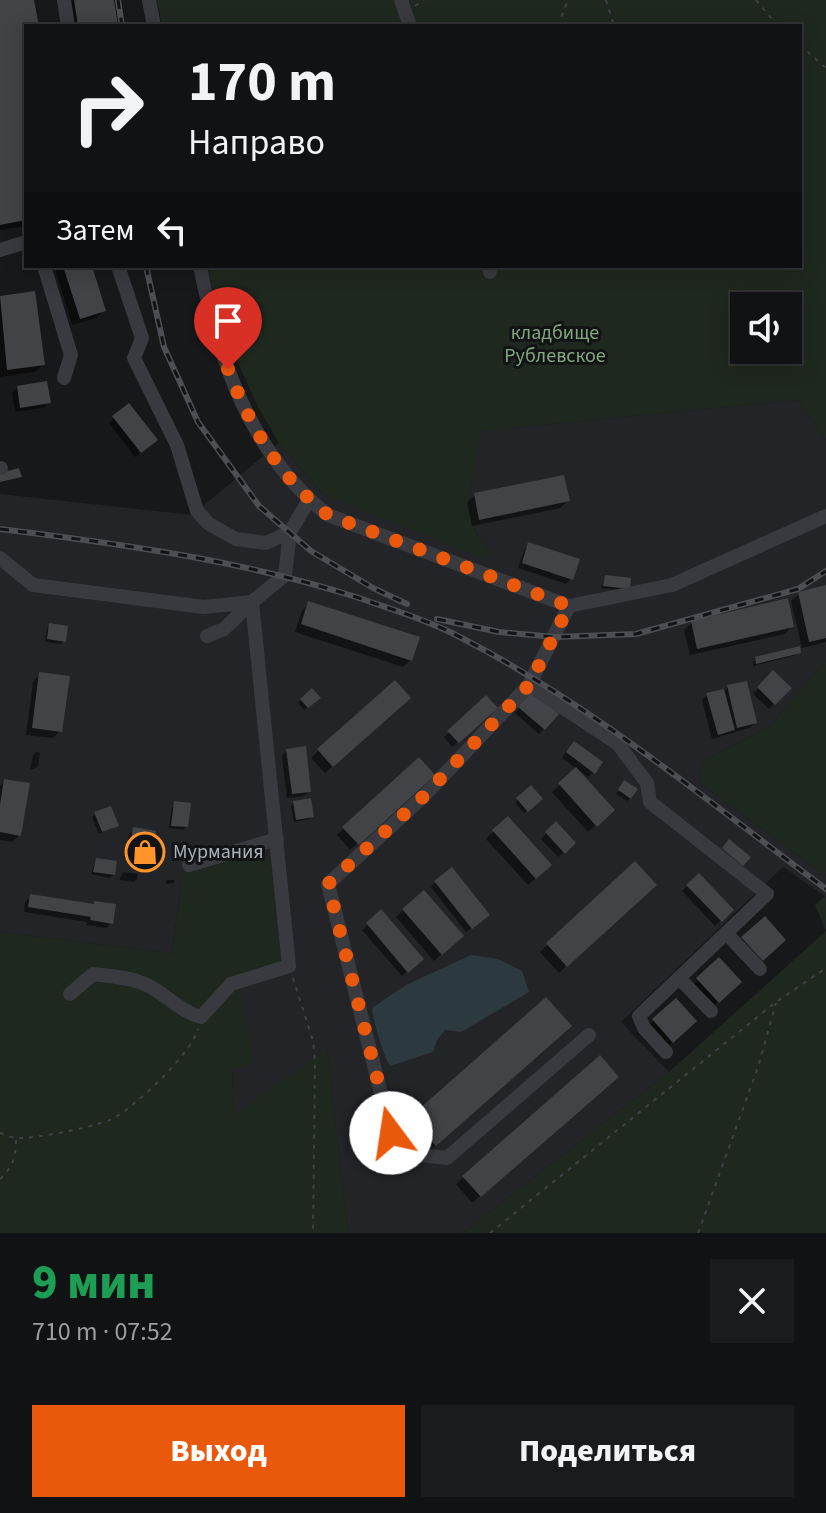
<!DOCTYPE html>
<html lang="ru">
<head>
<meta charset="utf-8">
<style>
  :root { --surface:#111214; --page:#1a1b1d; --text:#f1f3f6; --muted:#9c9ea0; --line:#303234; --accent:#ea580c }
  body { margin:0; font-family:"Source Sans 3",sans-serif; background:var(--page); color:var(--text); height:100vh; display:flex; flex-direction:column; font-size:30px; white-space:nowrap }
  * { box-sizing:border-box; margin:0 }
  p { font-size:26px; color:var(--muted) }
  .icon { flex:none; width:44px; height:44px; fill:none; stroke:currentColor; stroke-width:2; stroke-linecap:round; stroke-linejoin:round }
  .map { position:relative; height:1233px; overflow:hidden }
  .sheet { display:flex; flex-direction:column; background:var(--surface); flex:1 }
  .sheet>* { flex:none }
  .guide { position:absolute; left:24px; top:24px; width:778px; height:244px; border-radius:0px; box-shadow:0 4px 20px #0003,0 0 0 2px var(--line); background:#111214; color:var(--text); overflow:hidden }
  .fabs { position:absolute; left:730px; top:292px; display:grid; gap:16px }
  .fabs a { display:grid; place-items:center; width:72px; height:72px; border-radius:0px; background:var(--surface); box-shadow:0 4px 20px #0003,0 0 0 2px var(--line); font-size:40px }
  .pin { position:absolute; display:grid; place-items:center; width:68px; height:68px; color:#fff; margin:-82px -34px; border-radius:50% 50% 50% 0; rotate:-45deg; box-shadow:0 0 8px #0007 }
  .pin .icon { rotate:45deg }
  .me { position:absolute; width:88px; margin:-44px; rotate:346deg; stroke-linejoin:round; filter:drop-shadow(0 0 6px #0008) }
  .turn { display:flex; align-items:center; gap:28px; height:168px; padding:0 32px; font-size:36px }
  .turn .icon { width:104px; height:104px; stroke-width:2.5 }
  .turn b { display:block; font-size:56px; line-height:68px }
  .then { display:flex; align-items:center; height:76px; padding:0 32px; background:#0003; gap:16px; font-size:30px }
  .round { display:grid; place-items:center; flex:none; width:84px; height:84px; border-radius:0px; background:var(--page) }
  .head { display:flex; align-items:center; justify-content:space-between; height:136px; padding:0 32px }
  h1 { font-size:48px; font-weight:800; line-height:60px; color:#1e9e55 }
  .action { display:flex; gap:16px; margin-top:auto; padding:16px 32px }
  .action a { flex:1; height:92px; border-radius:0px; background:var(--accent); color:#fff; font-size:32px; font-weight:800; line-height:92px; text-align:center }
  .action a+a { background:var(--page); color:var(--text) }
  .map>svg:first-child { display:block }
  .built { fill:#232427 }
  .green { fill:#1f281f; fill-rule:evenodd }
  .water { fill:#2c3a3f }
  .shadow { fill:#0007 }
  .building { fill:#414347 }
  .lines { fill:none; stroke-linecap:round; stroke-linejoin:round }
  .path { stroke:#3e4146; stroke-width:2; stroke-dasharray:4 6; stroke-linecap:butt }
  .minor { stroke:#383a3f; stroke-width:14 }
  .rail-casing { stroke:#4b4f54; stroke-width:6 }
  .rail { stroke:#121315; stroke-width:3; stroke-dasharray:9; stroke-linecap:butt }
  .route { stroke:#ea580c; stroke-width:14; stroke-dasharray:0 25.2 }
  .labels { text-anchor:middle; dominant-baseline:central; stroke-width:6; stroke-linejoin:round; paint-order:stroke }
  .park-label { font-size:20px; fill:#82a77e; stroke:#121315 }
  .poi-label { font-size:20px; fill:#a8b1ba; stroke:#121315; text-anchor:start }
</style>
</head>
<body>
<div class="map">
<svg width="826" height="1233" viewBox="0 0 826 1233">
  <rect width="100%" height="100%" fill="#17181a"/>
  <path class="built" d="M798,400L826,440V660L770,726L702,762L700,783L826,876V897L783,867L621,1022L669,1072L463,1233H348L327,1049L234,1116L232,1070L181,885L172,953L0,932V494L192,515L279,443L323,494L490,551L475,532L469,497L480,431Z"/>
  <g class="green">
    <path d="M157,0H826V440L798,400L481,431L469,497L475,532L490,551L486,560L323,494L279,443L258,407L218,319L208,266H800V26H162ZM744,306H788V350H744Z"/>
    <path d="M826,660V876L700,783L702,762L770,726Z"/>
    <path d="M257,850L270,857L281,962L238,977L254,1062L232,1070L234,1115L327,1048L348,1233H0V932L172,953L183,872Z"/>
    <path d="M825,896L826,897V1233H463L669,1072L826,931L815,905Z"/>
  </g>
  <path class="water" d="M471,955L498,959L522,971L529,992L461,1032L445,1030L437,1040L433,1052L390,1066C385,1060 371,1014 372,1008L406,985Z"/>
  <g class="shadow">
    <path d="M0,0H32L37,26H26V226L0,230Z"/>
    <path d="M66,0H111L116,26H70Z"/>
    <path d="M54,266H90L104,310L96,318L72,325Z"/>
    <path d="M33,293L43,365L35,372L0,377V298Z"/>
    <path d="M18,387L49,403L43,408L15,412L12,393Z"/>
    <path d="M114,418L150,445L135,457L109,423Z"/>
    <path d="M475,495L568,501L560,508L472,526L467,503Z"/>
    <path d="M529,545L571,579L566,584L518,568L524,550Z"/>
    <path d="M606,577L629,580L624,591L601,588Z"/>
    <path d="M799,594L826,595V642L802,648L791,601Z"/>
    <path d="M309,603L410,660L403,667L295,632L302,611Z"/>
    <path d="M692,623L792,626L785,634L690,655L684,630Z"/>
    <path d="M50,625L64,641L61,644L45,642L47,628Z"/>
    <path d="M799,652L796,655L753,666V662L756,659Z"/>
    <path d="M773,673L789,688L769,709L753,694Z"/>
    <path d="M40,674L60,731L53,738L26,735L33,682Z"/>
    <path d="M728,687L755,723L749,728L712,739L702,700L707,695L723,692Z"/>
    <path d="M312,691L318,697L304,710L298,703Z"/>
    <path d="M532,693L544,729L539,734L515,713Z"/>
    <path d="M486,698L495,708L452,747L444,737Z"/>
    <path d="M401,705L325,773L311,758L319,750Z"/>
    <path d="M569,748L593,772L588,777L581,772L579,773L612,810L588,832L552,792L577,769L562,758Z"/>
    <path d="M287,750L309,791L304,796L287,798L282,756Z"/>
    <path d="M36,752L40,753L38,767L30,770L33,755Z"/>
    <path d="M5,781L20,835L12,842L0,840V786Z"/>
    <path d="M425,782L350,850L337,835L344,828Z"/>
    <path d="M622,786L630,798L627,801L616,794Z"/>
    <path d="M531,788L540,799L524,813L515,803Z"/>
    <path d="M175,803L186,827L183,830L169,828L172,807Z"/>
    <path d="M294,803L312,816L309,819L294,822L291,806Z"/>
    <path d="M96,813L116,826L99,834L92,817Z"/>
    <path d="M556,824L574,843L558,857L541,839Z"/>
    <path d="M134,829L150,856L144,862L124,858L129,834Z"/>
    <path d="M494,831L542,873L528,885L486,839Z"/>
    <path d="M96,860L113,875L110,878L91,874Z"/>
    <path d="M635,864L647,892L559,973L540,952Z"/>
    <path d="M123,872L138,874L137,879L134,882L119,880Z"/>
    <path d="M698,876L732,910L715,926L682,891Z"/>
    <path d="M166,880H174V883L166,884Z"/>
    <path d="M436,882L482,920L466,932L431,887Z"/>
    <path d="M31,896L92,906L95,903L111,923L106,928L86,925L87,922L24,912L25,902Z"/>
    <path d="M403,910L454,943L434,961L396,917Z"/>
    <path d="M381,912L421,959L402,976L362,930Z"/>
    <path d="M719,960L739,982L713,1006L693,985Z"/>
    <path d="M676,1000L695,1021L667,1047L648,1026Z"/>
    <path d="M562,1034L427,1152L404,1126L412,1118Z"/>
    <path d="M609,1084L472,1203L456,1184L464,1177Z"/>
  </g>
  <g class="building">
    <path d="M0,0H34L39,26H26V220L0,225Z"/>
    <path d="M74,0H114L118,26H78Z"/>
    <path d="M63,266H92L106,311L80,319Z"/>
    <path d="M35,291L45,365L7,370L0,296Z"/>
    <path d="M47,381L51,403L20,408L17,386Z"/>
    <path d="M129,403L158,440L141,453L112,416Z"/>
    <path d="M19,468L22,477L0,482V473Z"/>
    <path d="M564,475L570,501L479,520L474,493Z"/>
    <path d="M528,542L580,559L573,580L522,563Z"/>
    <path d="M605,575L631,578L630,589L603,586Z"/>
    <path d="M826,585V638L809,642L798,592Z"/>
    <path d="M788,598L794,627L697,649L691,621Z"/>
    <path d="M308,601L420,637L412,661L301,624Z"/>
    <path d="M49,623L68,626L66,642L47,639Z"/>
    <path d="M800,646L801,653L756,664L755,657Z"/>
    <path d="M773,670L792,688L775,705L757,687Z"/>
    <path d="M39,672L70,676L62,732L32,728Z"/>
    <path d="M395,680L411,698L333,767L317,749Z"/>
    <path d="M747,681L757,723L737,728L727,685Z"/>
    <path d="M312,688L321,698L308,708L300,699Z"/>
    <path d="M724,689L735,730L718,735L706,693Z"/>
    <path d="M532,691L559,714L545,730L518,707Z"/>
    <path d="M486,695L498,708L459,743L447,731Z"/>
    <path d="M574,741L603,762L595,774L566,752Z"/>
    <path d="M306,746L311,792L292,794L286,749Z"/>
    <path d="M419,757L435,775L359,845L342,827Z"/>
    <path d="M576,767L615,810L597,827L558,783Z"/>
    <path d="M4,779L30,783L21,836L0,832V805Z"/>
    <path d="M624,780L638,789L631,799L618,790Z"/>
    <path d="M531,785L543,799L528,812L516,798Z"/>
    <path d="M311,798L314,817L296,820L293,801Z"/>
    <path d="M174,801L191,803L188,827L171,826Z"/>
    <path d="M111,806L119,826L102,832L94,812Z"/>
    <path d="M508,816L552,865L536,879L492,830Z"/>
    <path d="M556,821L576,843L565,854L545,832Z"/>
    <path d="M133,827L156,831L151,857L129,853Z"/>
    <path d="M729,839L751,857L743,866L722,848Z"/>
    <path d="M96,858L117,861L115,875L93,872Z"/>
    <path d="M635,861L657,885L567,967L546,943Z"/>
    <path d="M452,867L490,915L472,929L434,881Z"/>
    <path d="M699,873L734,910L722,922L686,885Z"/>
    <path d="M424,890L464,936L442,955L402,909Z"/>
    <path d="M30,894L94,904V901L116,904L113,924L90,920L91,917L28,907Z"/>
    <path d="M381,909L424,959L408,973L366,923Z"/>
    <path d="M765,916L786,940L763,961L741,937Z"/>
    <path d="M719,957L742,982L719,1003L696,978Z"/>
    <path d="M546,997L572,1026L436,1146L410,1117Z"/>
    <path d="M676,998L697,1021L673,1043L652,1019Z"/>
    <path d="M600,1055L619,1077L481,1197L462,1176Z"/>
  </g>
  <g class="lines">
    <g class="path">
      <path d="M606,0L614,26"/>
      <path d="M756,0L778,26"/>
      <path d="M415,6L424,0"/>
      <path d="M558,26L568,0"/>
      <path d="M800,45L826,68"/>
      <path d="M293,978L313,1041L315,1060L313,1233"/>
      <path d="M0,1133C6,1135 12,1138 18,1138C35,1139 100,1126 114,1118C138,1104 190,1055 198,1029"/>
      <path d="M0,1179C13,1167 16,1157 16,1140"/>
      <path d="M490,1233L776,1002L826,968"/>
      <path d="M698,1233L758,1067L776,1003"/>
    </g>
    <g class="minor">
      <path d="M64,0L68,26"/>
      <path d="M149,0L154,26"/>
      <path d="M401,0L410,26"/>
      <path d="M0,250L26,242"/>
      <path d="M44,266L71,355L64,378"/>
      <path d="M118,266L142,338L134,358L177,445L197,511L209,524L236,539L266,543L290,532"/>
      <path d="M200,266C218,358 251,455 328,515L569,606L672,585L826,516"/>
      <path d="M488,266L490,272"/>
      <path d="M0,468H1"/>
      <path d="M0,558L33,585L204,607L252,602L224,629L207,636"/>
      <path d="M569,606L529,685L425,795L328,884L391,1133L420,1155L447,1158L589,1035"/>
      <path d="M529,685L618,744L647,783L650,802L767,894L639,1016L644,1028L666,1052"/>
      <path d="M189,865L277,839"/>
      <path d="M726,933L760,969"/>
      <path d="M679,978L711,1011"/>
      <path d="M70,994L93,974C110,976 129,977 145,984C165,993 179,1011 201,1017L231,984L289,966L252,602L285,575L290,532L309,500"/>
    </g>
    <defs>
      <g id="rail">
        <path d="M118,0L122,26"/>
        <path d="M146,266L164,347L198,422L259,506L311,551L373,588L407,604"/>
        <path d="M0,529C121,544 240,560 356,597C388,608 422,618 452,633C587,701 705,799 826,889"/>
        <path d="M437,619L499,632L555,637L636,634L798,589L826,571"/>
      </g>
    </defs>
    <use href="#rail" class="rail-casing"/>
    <use href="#rail" class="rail"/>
  </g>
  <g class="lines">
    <path class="route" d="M228,369C250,426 279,477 328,515L569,606L529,685L425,795L328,884L391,1133"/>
  </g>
  <defs>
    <symbol id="shop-ring" viewBox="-11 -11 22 22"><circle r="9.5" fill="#121315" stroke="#ff942a" stroke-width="1.5"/><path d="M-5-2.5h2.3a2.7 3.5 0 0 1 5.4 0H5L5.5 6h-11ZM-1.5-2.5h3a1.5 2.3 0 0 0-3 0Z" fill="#ff942a"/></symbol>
  </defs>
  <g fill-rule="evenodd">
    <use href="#shop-ring" x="123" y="830" width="44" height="44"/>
  </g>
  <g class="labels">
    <g class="park-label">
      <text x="555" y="333">кладбище<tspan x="555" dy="23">Рублевское</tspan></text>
    </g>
    <g class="poi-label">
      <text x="173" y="852">Мурмания</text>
    </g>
  </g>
</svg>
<div class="fabs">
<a><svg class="icon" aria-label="sound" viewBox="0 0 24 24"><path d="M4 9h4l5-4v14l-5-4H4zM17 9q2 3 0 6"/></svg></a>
</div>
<div class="pin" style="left:228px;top:369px;background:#d93025"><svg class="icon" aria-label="arrive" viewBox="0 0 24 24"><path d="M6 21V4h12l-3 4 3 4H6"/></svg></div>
<svg class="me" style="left:391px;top:1133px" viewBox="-20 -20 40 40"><circle r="19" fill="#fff"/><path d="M0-13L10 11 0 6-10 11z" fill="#ea580c"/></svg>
<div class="guide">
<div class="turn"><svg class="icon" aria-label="right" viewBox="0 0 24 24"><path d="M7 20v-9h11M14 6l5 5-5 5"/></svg><div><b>170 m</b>Направо</div></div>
<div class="then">Затем<svg class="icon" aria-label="left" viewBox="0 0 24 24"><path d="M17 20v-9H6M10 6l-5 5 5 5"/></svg></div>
</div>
</div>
<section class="sheet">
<div class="head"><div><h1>9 мин</h1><p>710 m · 07:52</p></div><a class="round"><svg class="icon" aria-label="close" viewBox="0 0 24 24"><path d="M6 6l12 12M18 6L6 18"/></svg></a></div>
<div class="action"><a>Выход</a><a>Поделиться</a></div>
</section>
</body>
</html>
